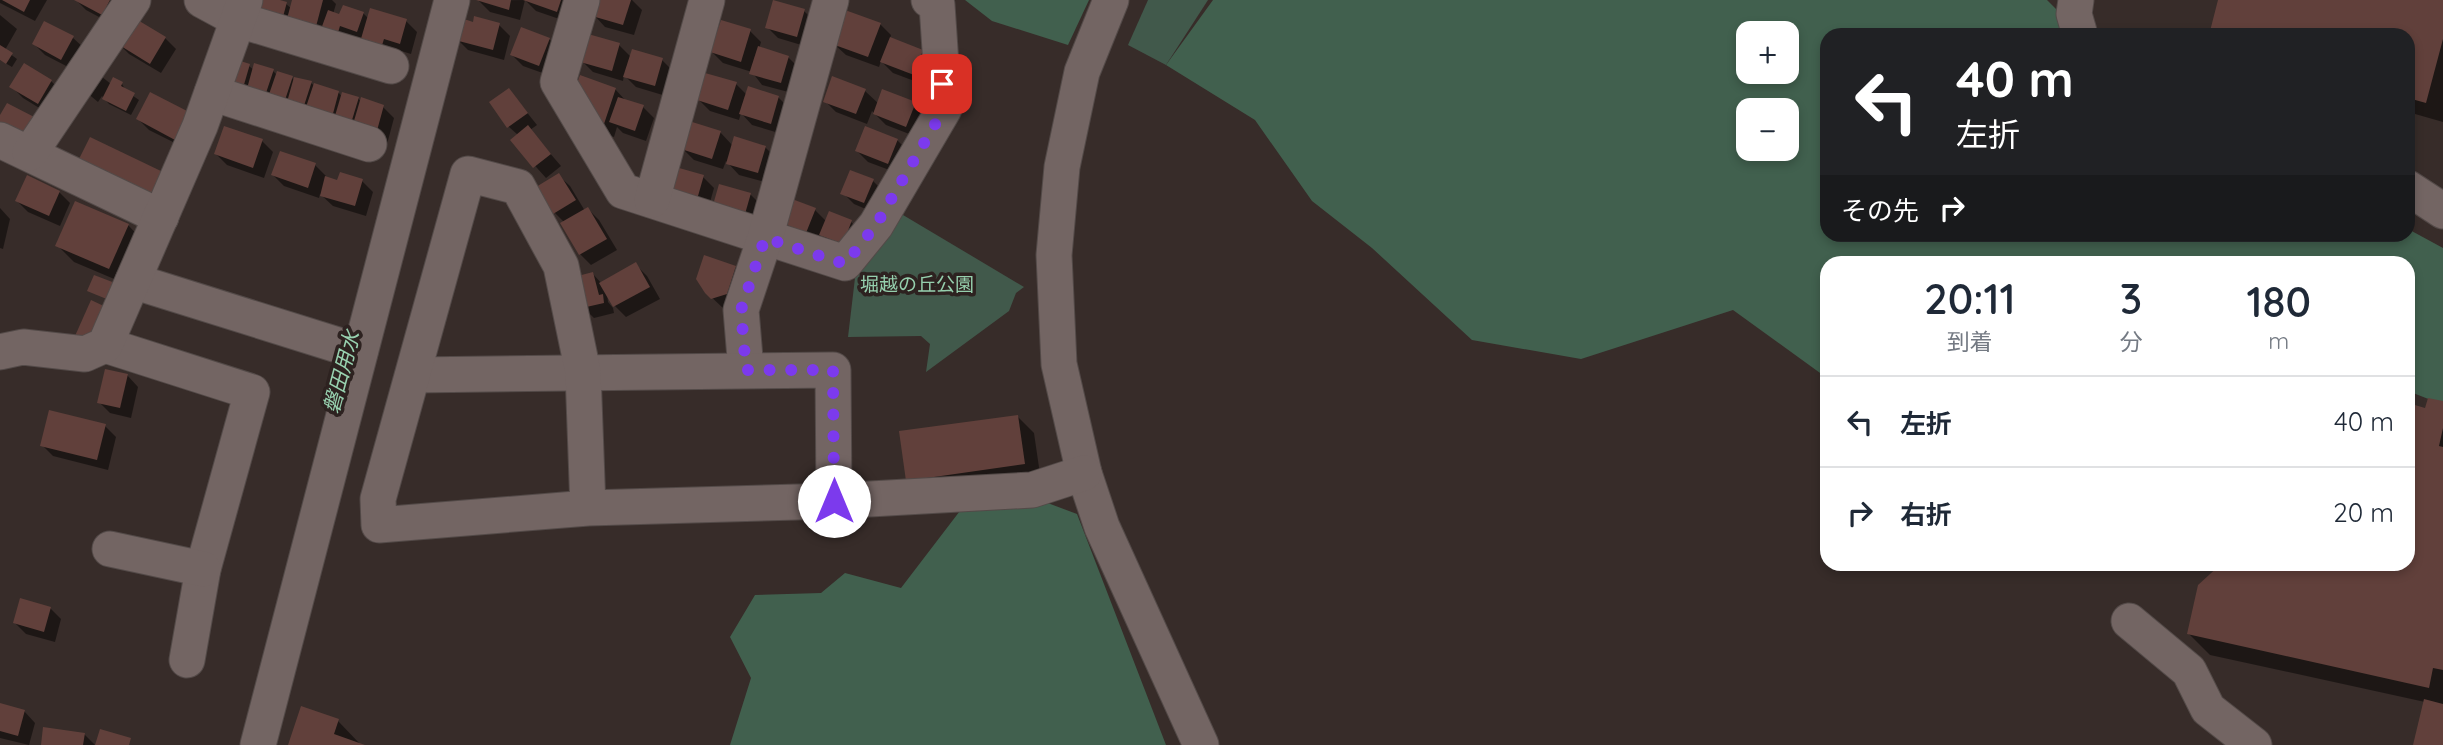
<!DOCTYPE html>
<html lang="ja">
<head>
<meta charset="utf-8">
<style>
  :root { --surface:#fff; --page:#f6f6f7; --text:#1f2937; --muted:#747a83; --line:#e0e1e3 }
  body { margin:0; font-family:Quicksand,"Noto Sans JP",sans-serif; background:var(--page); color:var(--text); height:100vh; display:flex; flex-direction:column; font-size:26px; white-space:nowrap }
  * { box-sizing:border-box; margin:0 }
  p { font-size:23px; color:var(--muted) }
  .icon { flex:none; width:38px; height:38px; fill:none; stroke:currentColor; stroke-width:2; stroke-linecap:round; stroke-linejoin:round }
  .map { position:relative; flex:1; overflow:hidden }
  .side { position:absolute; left:1820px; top:256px; width:595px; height:315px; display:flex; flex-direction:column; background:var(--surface); border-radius:21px; box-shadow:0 4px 10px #0003 }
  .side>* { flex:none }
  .banner { position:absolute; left:1820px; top:28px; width:595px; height:214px; border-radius:21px; box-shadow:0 4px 10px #0003; background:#202124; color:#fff; overflow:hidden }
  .controls { position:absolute; left:1736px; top:21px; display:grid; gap:14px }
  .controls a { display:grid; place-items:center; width:63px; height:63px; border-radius:14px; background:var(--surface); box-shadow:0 4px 10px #0003; font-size:35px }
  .pin { position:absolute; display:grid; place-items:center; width:60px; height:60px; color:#fff; margin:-30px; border-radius:14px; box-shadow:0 4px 10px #0006 }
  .me { position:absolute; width:77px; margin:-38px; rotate:0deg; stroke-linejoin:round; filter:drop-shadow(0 0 5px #0008) }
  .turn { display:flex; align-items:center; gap:24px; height:147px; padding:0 21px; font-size:32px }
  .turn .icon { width:91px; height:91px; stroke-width:2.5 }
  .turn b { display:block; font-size:49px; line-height:60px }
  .then { display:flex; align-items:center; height:66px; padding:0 21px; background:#0003; gap:14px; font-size:26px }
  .eta { display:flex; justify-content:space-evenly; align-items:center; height:119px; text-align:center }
  .eta b { font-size:42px; font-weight:600; line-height:49px }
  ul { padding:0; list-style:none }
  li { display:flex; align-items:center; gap:21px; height:91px; padding:0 21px; border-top:2px solid var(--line) }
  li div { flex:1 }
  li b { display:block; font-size:26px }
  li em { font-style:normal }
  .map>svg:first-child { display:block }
  .green { fill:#41594b }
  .forest { fill:#41604e; fill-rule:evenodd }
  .shadow { fill:#0007 }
  .building { fill:#61403b }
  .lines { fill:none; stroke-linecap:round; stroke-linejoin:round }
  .minor-casing { stroke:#534a48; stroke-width:37 }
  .minor { stroke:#736563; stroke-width:35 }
  .route { stroke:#7c3aed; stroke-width:12; stroke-dasharray:0 21.6 }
  .labels { text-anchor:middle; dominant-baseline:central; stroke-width:7; stroke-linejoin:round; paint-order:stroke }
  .park-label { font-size:19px; fill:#95cfad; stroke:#2d2220 }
  .water-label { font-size:21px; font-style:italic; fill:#98d2b0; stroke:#2d2220 }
</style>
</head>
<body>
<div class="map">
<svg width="2443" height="745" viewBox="0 0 2443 745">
  <rect width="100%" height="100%" fill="#372c29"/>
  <g class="green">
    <path d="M1148,0H1208L1166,65L1128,45Z"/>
    <path d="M898,212L1024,287L1016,293L1009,311L926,372L930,344L921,336L848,337L855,278Z"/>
  </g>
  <g class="forest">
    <path d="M965,0H1089L1068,45L992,21Z"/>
    <path d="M1213,0H2047L2082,35H1827V234H2408V229L2443,248V410L2436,402L2408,391V262H1827V378L1733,310L1581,359L1472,340L1372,248L1312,201L1255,120L1166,65ZM1748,33H1787V72H1748ZM1748,110H1787V149H1748Z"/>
    <path d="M1045,502L1077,514L1166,745H730L751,678L730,637L755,595L821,593L845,573L901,588L966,503Z"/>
  </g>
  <g class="shadow">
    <path d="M0,0H47L35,21L0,3Z"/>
    <path d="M76,0H121L114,25L86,10Z"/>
    <path d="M275,0L286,4L292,9L294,0H332L336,4L333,14L341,16L363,13L369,19L406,21L417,32L411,54L395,49L297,40Z"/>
    <path d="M525,0L520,20L490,12L479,1Z"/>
    <path d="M525,0H576L568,22L536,11Z"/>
    <path d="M598,0H632L642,10L634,35L605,27L594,15Z"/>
    <path d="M2220,0H2443V122L2408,112V35H2211Z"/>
    <path d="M804,11L815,22L808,47L778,38L767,27Z"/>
    <path d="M0,15L17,29L5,50L17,59L12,67L0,60Z"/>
    <path d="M474,24L499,25L510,36L504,60L468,50L457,39Z"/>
    <path d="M880,24L891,35L890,39L922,51L933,62L925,85L893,73L881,61L879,67L846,55L834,44Z"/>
    <path d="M750,31L761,42L759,49L788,57L799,68L792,93L762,85L752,72L723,63L712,52Z"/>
    <path d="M72,37L84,48L72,69L45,55L34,44Z"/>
    <path d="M165,38L176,49L161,73L129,54L118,43Z"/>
    <path d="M549,39L560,50L551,76L523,66L512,55Z"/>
    <path d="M619,45L631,57L662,60L673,71L666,96L636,87L624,75L623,81L593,72L582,61Z"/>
    <path d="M249,66L254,70L273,71L277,75L292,78L295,81L311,83L316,87V85L339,93L342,97L358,98L361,102L383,107L394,118L386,148L232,95Z"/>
    <path d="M97,73L111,84H122L126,91L139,100L131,115L109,104L102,96L98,102L86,92Z"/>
    <path d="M51,81L62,92L49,114L23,98L12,87Z"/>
    <path d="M736,84L747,95L778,97L789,108L782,134L752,125L741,113L739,120L710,111L699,100Z"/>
    <path d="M615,89L626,101L643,107L654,118L646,141L623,133L617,127L614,137L600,132Z"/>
    <path d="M509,90L537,125L530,130L561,166L546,178L512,140L518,135L509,127Z"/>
    <path d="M865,91L879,104L915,103L926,114L917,137L886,125L872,111L867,124L836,112L825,101Z"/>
    <path d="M151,95L187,149L149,130L138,119Z"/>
    <path d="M720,132L733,146L765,147L776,158L769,183L739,175L726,161L723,169L694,160L683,149Z"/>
    <path d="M897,140L908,151L900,174L868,162L857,151Z"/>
    <path d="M262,141L273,152L264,178L227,165L216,154Z"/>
    <path d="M315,165L326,176L325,178L338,182L362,181L373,192L366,216L333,206L320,194L319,198L284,186L273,175Z"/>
    <path d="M673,168L703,177L714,188L707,213Z"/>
    <path d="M558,175L570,186L585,211L588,209L599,220L617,250L591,265L580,254L565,223L555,213Z"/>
    <path d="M873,181L884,192L875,213L854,204L843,193Z"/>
    <path d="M721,186L751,195L762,206L754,231Z"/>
    <path d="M59,192L70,203L60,226L28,212L17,201Z"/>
    <path d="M0,208L10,219L3,249L0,248Z"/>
    <path d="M815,210L826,221L851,222L862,233L854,254L832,245L821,234L817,242L796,234L784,223Z"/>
    <path d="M128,225L144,242L126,284L74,262L57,245Z"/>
    <path d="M636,265L647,276L660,299L626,317L615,306L607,293L608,302L613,308L614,313L594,318L583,307L593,274L602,284Z"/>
    <path d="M735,267L746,279L738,304L724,309L706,292Z"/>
    <path d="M127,375L138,387L131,418L110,413L99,402Z"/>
    <path d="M2443,403V745H2414L2425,702L2210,655L2189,634L2215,571L2208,564H2408V405L2427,410Z"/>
    <path d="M1018,417L1034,433L1041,481L908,480Z"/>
    <path d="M105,426L116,437L108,470L53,456L42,445Z"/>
    <path d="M50,608L61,619L55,642L26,634L15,623Z"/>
    <path d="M0,705L24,711L35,723L29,745L0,738Z"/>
    <path d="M338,721L361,745H289Z"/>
    <path d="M84,734L95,745H43Z"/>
  </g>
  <g class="building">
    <path d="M2,0H30L24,12Z"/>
    <path d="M74,0H110L102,15Z"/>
    <path d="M253,0H280L287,2L280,28L248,18Z"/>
    <path d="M292,0H323L313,38L284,30Z"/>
    <path d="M476,0H511L509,10Z"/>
    <path d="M523,0H561L557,12Z"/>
    <path d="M596,0H631L623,25L592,16Z"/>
    <path d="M773,0L805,9L797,37L765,28Z"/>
    <path d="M2218,0H2443V39L2426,103L2408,98V35H2209Z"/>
    <path d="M343,5L364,12L357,32L340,26L336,39L317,40L328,10L339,14Z"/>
    <path d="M370,8L407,19L400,44L384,39L379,55L358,49Z"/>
    <path d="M845,10L881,23L868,57L832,44Z"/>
    <path d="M474,16L500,23L493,50L455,40L461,18L473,22Z"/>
    <path d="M136,19L166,37L150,64L116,43Z"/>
    <path d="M721,20L751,29L741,62L710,52Z"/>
    <path d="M44,21L74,36L61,60L32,44Z"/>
    <path d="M521,27L550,38L539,66L510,55Z"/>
    <path d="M588,34L620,43L612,71L580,62Z"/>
    <path d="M890,37L923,50L914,75L880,62Z"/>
    <path d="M0,45L13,53L6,64L0,60Z"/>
    <path d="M758,46L789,56L781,83L749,74Z"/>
    <path d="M632,49L663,58L655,86L623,77Z"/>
    <path d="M234,59L250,64L241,95L225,91Z"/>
    <path d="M24,63L52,80L38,104L9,87Z"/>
    <path d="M254,63L274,69L263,102L245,96Z"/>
    <path d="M277,71L293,76L282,109L266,103Z"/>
    <path d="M705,73L737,82L728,110L697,100Z"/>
    <path d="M580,75L616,88L603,127L572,96Z"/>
    <path d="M832,76L866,89L856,114L823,102Z"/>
    <path d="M113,77L123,82L121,86L135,93L126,111L102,99Z"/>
    <path d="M294,77L312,81L301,115L285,109Z"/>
    <path d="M314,83L339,91L330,125L303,116Z"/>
    <path d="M748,86L779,96L771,124L739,114Z"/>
    <path d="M509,88L528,113L507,128L489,102Z"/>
    <path d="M882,89L916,102L906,127L873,114Z"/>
    <path d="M150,92L189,112L175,140L136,119Z"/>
    <path d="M342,92L359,97L349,130L332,126Z"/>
    <path d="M361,97L384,105L375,138L351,131Z"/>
    <path d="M618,97L644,105L635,131L609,122Z"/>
    <path d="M7,103L40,120L29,141L0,126V115Z"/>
    <path d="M689,121L721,131L712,159L681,149Z"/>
    <path d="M528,125L551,154L533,168L510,140Z"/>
    <path d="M224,126L263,139L253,168L214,154Z"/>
    <path d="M865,126L898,139L888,164L855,151Z"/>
    <path d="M734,136L766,146L758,173L726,164Z"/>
    <path d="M90,137L163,172L149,201L76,165Z"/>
    <path d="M280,151L316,163L308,188L271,175Z"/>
    <path d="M672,166L704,175L696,203L664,193Z"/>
    <path d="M850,170L874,179L864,203L840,194Z"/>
    <path d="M340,172L363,179L355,206L320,196L325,176L337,180Z"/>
    <path d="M559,173L576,200L553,214L536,187Z"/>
    <path d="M27,175L60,191L49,216L15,201Z"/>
    <path d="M719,184L751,193L743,221L711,212Z"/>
    <path d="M792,199L816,208L806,233L782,223Z"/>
    <path d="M75,201L129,224L109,269L55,246Z"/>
    <path d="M588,207L607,239L579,255L560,223Z"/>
    <path d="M829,211L852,220L843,244L819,235Z"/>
    <path d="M704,255L736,266L727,294L711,299L705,293L696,279Z"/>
    <path d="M636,262L650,287L613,307L599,283Z"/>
    <path d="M593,272L599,295L603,294L604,303L582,308L574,277Z"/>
    <path d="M94,275L115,283L109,300L87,291Z"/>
    <path d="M91,300L108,308L92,343L75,336Z"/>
    <path d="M105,369L128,374L120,408L97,403Z"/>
    <path d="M2428,398L2443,401V428L2439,446L2443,447V670L2433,668L2429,688L2187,634L2198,585L2221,564H2408V403L2425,408Z"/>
    <path d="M49,410L106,424L97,460L40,446Z"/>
    <path d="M1018,415L1025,464L906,481L899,431Z"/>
    <path d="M20,598L51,607L44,632L13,623Z"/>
    <path d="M2424,699L2443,704V745H2413Z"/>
    <path d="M0,703L25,710L18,736L0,731Z"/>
    <path d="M301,706L339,719L334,734L365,745H288Z"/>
    <path d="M43,727L85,733L83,745H41Z"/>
    <path d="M100,729L131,738L129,745H95Z"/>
  </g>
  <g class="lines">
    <defs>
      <g id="minor">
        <path d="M202,0L239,20L391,66"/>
        <path d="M582,0L558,82L623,191L845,263L876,225L944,109L937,5L929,0"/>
        <path d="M1111,0L1082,72L1062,167L1054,255L1059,364L1084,473L1102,527L1201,745"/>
        <path d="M2076,0L2074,14L2080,35"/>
        <path d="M212,93L369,144"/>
        <path d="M0,140L161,217"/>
        <path d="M30,153L133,0"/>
        <path d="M2408,188L2443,211"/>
        <path d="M652,200L707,0"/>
        <path d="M133,281L360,352"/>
        <path d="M105,345L252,392L203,569L187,660"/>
        <path d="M0,352L23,347L85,354L105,345L200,126L245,0"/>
        <path d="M746,370L741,310L765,238L831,0"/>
        <path d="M413,375L833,370L834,501L1032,490L1084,473"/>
        <path d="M588,508L583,372L561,266L518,187L468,174L378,499L379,525L588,508L834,501"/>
        <path d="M110,549L203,569"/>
        <path d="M2129,621L2189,671L2208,709L2254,745"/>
        <path d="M258,745L452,0"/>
      </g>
    </defs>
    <use href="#minor" class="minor-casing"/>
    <use href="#minor" class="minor"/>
  </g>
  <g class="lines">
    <path class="route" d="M834,501L833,370H746L741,310L765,238L845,264L876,225L944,109L942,84"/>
  </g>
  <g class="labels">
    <g class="park-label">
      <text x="917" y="284">堀越の丘公園</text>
    </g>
    <g class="water-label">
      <text transform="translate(341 372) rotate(-75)">磐田用水</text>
    </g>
  </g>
</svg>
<div class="controls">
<a>+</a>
<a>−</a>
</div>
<div class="pin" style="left:942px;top:84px;background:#d93025"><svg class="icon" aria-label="arrive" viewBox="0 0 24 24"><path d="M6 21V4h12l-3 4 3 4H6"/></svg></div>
<svg class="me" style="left:834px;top:501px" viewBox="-20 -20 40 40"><circle r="19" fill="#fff"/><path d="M0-13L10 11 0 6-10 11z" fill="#7c3aed"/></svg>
<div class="banner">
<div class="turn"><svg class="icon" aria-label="left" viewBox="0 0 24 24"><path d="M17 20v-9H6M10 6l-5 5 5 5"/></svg><div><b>40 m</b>左折</div></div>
<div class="then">その先<svg class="icon" aria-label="right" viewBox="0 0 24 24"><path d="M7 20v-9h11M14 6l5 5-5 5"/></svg></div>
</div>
<section class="side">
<div class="eta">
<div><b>20:11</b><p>到着</p></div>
<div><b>3</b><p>分</p></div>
<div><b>180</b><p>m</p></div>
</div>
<ul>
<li><svg class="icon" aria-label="left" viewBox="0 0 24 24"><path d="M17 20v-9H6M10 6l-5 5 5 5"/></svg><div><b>左折</b></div><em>40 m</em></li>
<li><svg class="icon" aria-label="right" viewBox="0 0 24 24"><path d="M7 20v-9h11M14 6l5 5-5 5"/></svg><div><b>右折</b></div><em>20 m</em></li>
</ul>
</section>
</div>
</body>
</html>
